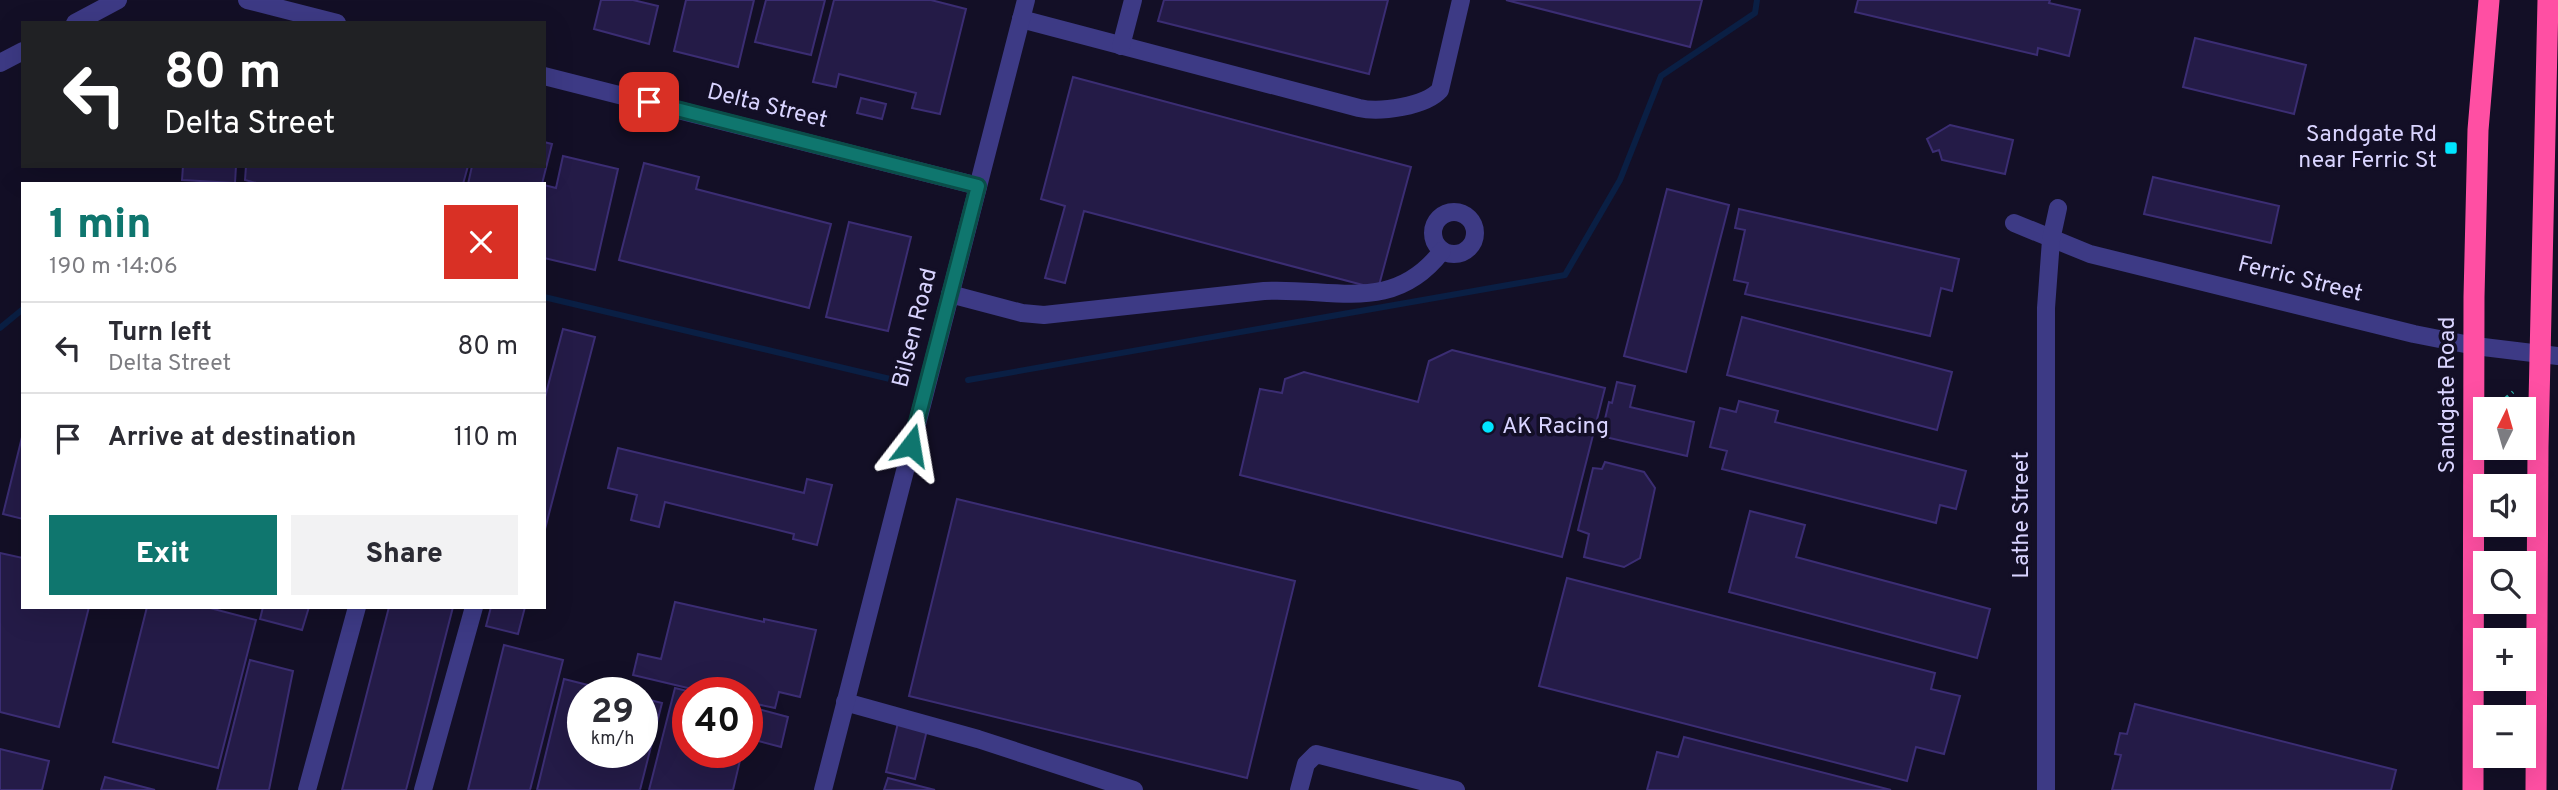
<!DOCTYPE html>
<html lang="en">
<head>
<meta charset="utf-8">
<style>
  :root { --surface:#fff; --page:#f2f2f3; --text:#2b2b33; --muted:#7c7c81; --line:#e1e1e2; --accent:#0f766e }
  body { margin:0; font-family:Overpass,sans-serif; background:var(--page); color:var(--text); height:100vh; display:flex; flex-direction:column; font-size:26px; white-space:nowrap }
  * { box-sizing:border-box; margin:0 }
  p { font-size:23px; color:var(--muted) }
  .icon { flex:none; width:38px; height:38px; fill:none; stroke:currentColor; stroke-width:2; stroke-linecap:round; stroke-linejoin:round }
  .map { position:relative; flex:1; overflow:hidden }
  .details { position:absolute; left:21px; top:182px; width:525px; height:427px; display:flex; flex-direction:column; background:var(--surface); border-radius:0px; box-shadow:0 7px 28px #0002 }
  .details>* { flex:none }
  .guide { position:absolute; left:21px; top:21px; width:525px; height:147px; border-radius:0px; box-shadow:0 7px 28px #0002; background:#202124; color:#fff; overflow:hidden }
  .needle { width:46px; rotate:5deg }
  .buttons { position:absolute; left:2473px; top:397px; display:grid; gap:14px }
  .buttons a { display:grid; place-items:center; width:63px; height:63px; border-radius:0px; background:var(--surface); box-shadow:0 7px 28px #0002; font-size:35px }
  .speed { position:absolute; left:567px; top:677px; display:flex; gap:14px; font-size:35px; font-weight:700; text-align:center }
  .speed>* { display:grid; place-content:center; width:91px; height:91px; border-radius:50%; background:var(--surface); box-shadow:0 7px 28px #0002; line-height:1 }
  .speed small { font-size:18px; font-weight:400 }
  .speed .limit { border:10px solid #d22; background:#fff; color:#111 }
  .pin { position:absolute; display:grid; place-items:center; width:60px; height:60px; color:#fff; margin:-30px; border-radius:14px; box-shadow:0 4px 10px #0006 }
  .me { position:absolute; width:77px; margin:-38px; rotate:14deg; stroke-linejoin:round; filter:drop-shadow(0 0 5px #0008) }
  .turn { display:flex; align-items:center; gap:24px; height:147px; padding:0 28px; font-size:32px }
  .turn .icon { width:91px; height:91px; stroke-width:2.5 }
  .turn b { display:block; font-size:49px; line-height:60px }
  .round { display:grid; place-items:center; flex:none; width:74px; height:74px; border-radius:0px; background:var(--page) }
  .headline { display:flex; align-items:center; justify-content:space-between; height:119px; padding:0 28px }
  h1 { font-size:42px; font-weight:800; line-height:52px; color:var(--accent) }
  .primary-button { display:flex; gap:14px; margin-top:auto; padding:14px 28px }
  .primary-button a { flex:1; height:80px; border-radius:0px; background:var(--accent); color:#fff; font-size:28px; font-weight:800; line-height:80px; text-align:center }
  .primary-button a+a { background:var(--page); color:var(--text) }
  ul { padding:0; list-style:none }
  li { display:flex; align-items:center; gap:21px; height:91px; padding:0 28px; border-top:2px solid var(--line) }
  li div { flex:1 }
  li b { display:block; font-size:26px }
  li em { font-style:normal }
  .map>svg:first-child { display:block }
  .lines { fill:none; stroke-linecap:round; stroke-linejoin:round }
  .stream { stroke:#0a1f44; stroke-width:6 }
  .building { fill:#241b47; stroke:#3b2d73; stroke-width:2 }
  .path { stroke:#2fb8b0; stroke-width:3.5; stroke-dasharray:3.5 5; stroke-linecap:butt }
  .minor { stroke:#3d3a85; stroke-width:18 }
  .highway { stroke:#ff4fa3; stroke-width:21 }
  .route-casing { stroke:#0a4d48; stroke-width:18 }
  .route { stroke:#0f766e; stroke-width:12 }
  .poi-dot { fill:#00e5ff; stroke:#130f26; stroke-width:2.5 }
  .labels { text-anchor:middle; dominant-baseline:central; stroke-width:7; stroke-linejoin:round; paint-order:stroke }
  .street-label { font-size:23px; fill:#d9d4ff; stroke:#130f26 }
  .poi-label { font-size:23px; fill:#d9d4ff; stroke:#130f26; text-anchor:end }
</style>
</head>
<body>
<div class="map">
<svg width="2558" height="790" viewBox="0 0 2558 790">
  <rect width="100%" height="100%" fill="#130f26"/>
  <g class="lines">
    <g class="stream">
      <path d="M544,297L890,379"/>
      <path d="M0,328L23,309"/>
      <path d="M968,380L1565,275L1620,180L1661,76L1755,13L1757,0"/>
    </g>
  </g>
  <g class="building">
    <path d="M601,0H633L658,6L649,44L594,29Z"/>
    <path d="M686,0H754L738,67L674,51Z"/>
    <path d="M766,0H825L811,55L755,42Z"/>
    <path d="M834,0H931L966,9L940,114L912,108L916,93L839,74L836,87L813,82Z"/>
    <path d="M1164,0H1388L1369,74L1158,21Z"/>
    <path d="M1506,0H1702L1690,47Z"/>
    <path d="M1858,0H2050L2049,3L2080,10L2069,56L2038,48L2037,55L1855,12Z"/>
    <path d="M2195,38L2306,65L2294,114L2183,87Z"/>
    <path d="M1073,77L1411,167L1378,289L1084,211L1065,283L1045,278L1065,206L1041,199Z"/>
    <path d="M861,98L886,104L882,119L857,113Z"/>
    <path d="M1950,125L2013,140L2005,174L1942,160L1939,150L1933,152L1927,139Z"/>
    <path d="M544,142L552,144L542,184H468L472,166H544Z"/>
    <path d="M563,156L618,169L595,270L544,258V185L556,188Z"/>
    <path d="M644,163L699,177L696,189L831,224L809,308L619,260Z"/>
    <path d="M183,166H236L235,183L182,180Z"/>
    <path d="M246,166H468L463,184H260L245,180Z"/>
    <path d="M2153,177L2279,206L2271,243L2144,214Z"/>
    <path d="M1667,189L1729,205L1686,372L1624,356Z"/>
    <path d="M1739,209L1959,259L1952,291L1941,288L1930,336L1745,294L1748,283L1734,280L1745,230L1735,228Z"/>
    <path d="M849,222L911,237L888,331L826,317Z"/>
    <path d="M1742,317L1952,372L1937,430L1727,375Z"/>
    <path d="M563,329L595,337L544,533V401Z"/>
    <path d="M1452,350L1605,388L1562,557L1240,475L1260,389L1282,393L1285,379L1304,372L1418,402L1429,361Z"/>
    <path d="M1617,382L1635,386L1630,407L1694,422L1687,456L1601,436L1609,402L1612,403Z"/>
    <path d="M1739,401L1778,411L1775,422L1966,471L1956,509L1940,505L1936,523L1722,469L1727,451L1710,447L1720,408L1736,412Z"/>
    <path d="M23,433V519L3,514Z"/>
    <path d="M618,448L804,493L807,479L832,485L817,545L793,539L794,534L665,502L659,527L631,520L637,495L608,488Z"/>
    <path d="M1605,462L1644,472L1655,488L1640,558L1624,567L1584,557L1589,534L1578,530L1593,468L1602,469Z"/>
    <path d="M957,499L1295,581L1247,778L909,696Z"/>
    <path d="M1750,511L1805,525L1796,557L1990,609L1977,658L1729,592Z"/>
    <path d="M0,553L23,558V607H89L59,727L0,712Z"/>
    <path d="M1567,578L1935,673L1931,689L1960,696L1944,754L1916,747L1907,781L1539,686Z"/>
    <path d="M675,602L764,622V619L816,630L800,697L779,692L775,708L747,702V693H709L633,675L638,654L661,659Z"/>
    <path d="M147,607H206L256,620L218,768L113,742Z"/>
    <path d="M263,607H309L302,630L260,619Z"/>
    <path d="M389,607H453L406,790H342Z"/>
    <path d="M491,607H525L518,634L486,626Z"/>
    <path d="M504,645L563,660L530,790H468Z"/>
    <path d="M250,660L293,671L269,790H217Z"/>
    <path d="M564,679L620,693H583V752H642V698L662,703L640,790H537Z"/>
    <path d="M675,688L695,693H688V752H742L733,790H649Z"/>
    <path d="M2135,704L2396,770L2391,790H2112L2121,755L2115,754L2120,733L2127,734Z"/>
    <path d="M747,706L788,717L781,747L747,738Z"/>
    <path d="M898,723L927,730L915,779L886,772Z"/>
    <path d="M1684,737L1891,790H1647L1657,752L1678,757Z"/>
    <path d="M0,749L49,761L42,790H0Z"/>
    <path d="M105,777L155,790H101Z"/>
    <path d="M888,778L935,790H884Z"/>
  </g>
  <g class="lines">
    <path class="path" d="M2498,399L2504,400L2513,392"/>
    <g class="minor">
      <path d="M247,0L337,23"/>
      <path d="M1021,19L1359,108C1380,113 1426,106 1440,90L1461,0"/>
      <path d="M75,23L118,0"/>
      <path d="M1121,46L1133,0"/>
      <path d="M0,63L23,51"/>
      <path d="M544,76L978,186"/>
      <circle cx="1454" cy="233" r="21"/>
      <path d="M2014,223L2090,254L2414,334L2475,346L2558,356"/>
      <path d="M950,294L1022,313L1044,315L1264,291C1333,287 1393,315 1442,251"/>
      <path d="M845,702L978,739L1134,790"/>
      <path d="M307,790L357,607"/>
      <path d="M423,790L474,607"/>
      <path d="M823,790L1026,0"/>
      <path d="M1299,790L1306,764L1316,754L1456,790"/>
      <path d="M2046,790V308L2051,240L2058,208"/>
    </g>
    <g class="highway">
      <path d="M2473,790L2474,297L2478,130L2489,0"/>
      <path d="M2536,790L2538,447L2548,0"/>
    </g>
  </g>
  <g class="lines">
    <defs>
      <path id="route" d="M649,102L978,186L911,445"/>
    </defs>
    <use href="#route" class="route-casing"/>
    <use href="#route" class="route"/>
  </g>
  <g class="poi-dot">
    <rect x="2444" y="141" width="14" height="14" rx="3.5"/>
    <circle cx="1488" cy="427" r="7"/>
  </g>
  <g class="labels">
    <g class="street-label">
      <text transform="translate(767 107) rotate(14)">Delta Street</text>
      <text transform="translate(2300 280) rotate(14)">Ferric Street</text>
      <text transform="translate(916 328) rotate(-76)">Bilsen Road</text>
      <text transform="translate(2448 395) rotate(-90)">Sandgate Road</text>
      <text transform="translate(2022 515) rotate(-90)">Lathe Street</text>
    </g>
    <g class="poi-label">
      <text x="2437" y="135">Sandgate Rd<tspan x="2437" dy="26">near Ferric St</tspan></text>
      <text x="1502" y="427" text-anchor="start">AK Racing</text>
    </g>
  </g>
</svg>
<div class="buttons">
<a><svg class="needle" viewBox="-14 -14 28 28"><path d="M0-13l5 13h-10z" fill="#e53935"/><path d="M0 13l5-13h-10z" fill="#7c7c81"/></svg></a>
<a><svg class="icon" aria-label="sound" viewBox="0 0 24 24"><path d="M4 9h4l5-4v14l-5-4H4zM17 9q2 3 0 6"/></svg></a>
<a><svg class="icon" aria-label="search" viewBox="0 0 24 24"><circle cx="10" cy="10" r="6"/><path d="M15 15l6 6"/></svg></a>
<a>+</a>
<a>−</a>
</div>
<div class="speed"><div>29<small>km/h</small></div><div class="limit">40</div></div>
<div class="pin" style="left:649px;top:102px;background:#d93025"><svg class="icon" aria-label="arrive" viewBox="0 0 24 24"><path d="M6 21V4h12l-3 4 3 4H6"/></svg></div>
<svg class="me" style="left:911px;top:445px" viewBox="-20 -20 40 40"><path d="M0-17L14 15 0 8-14 15z" fill="#0f766e" stroke="#fff" stroke-width="4"/></svg>
<div class="guide">
<div class="turn"><svg class="icon" aria-label="left" viewBox="0 0 24 24"><path d="M17 20v-9H6M10 6l-5 5 5 5"/></svg><div><b>80 m</b>Delta Street</div></div>
</div>
<section class="details">
<div class="headline"><div><h1>1 min</h1><p>190 m · 14:06</p></div><a class="round" style="background:#d93025;color:#fff"><svg class="icon" aria-label="close" viewBox="0 0 24 24"><path d="M6 6l12 12M18 6L6 18"/></svg></a></div>
<ul>
<li><svg class="icon" aria-label="left" viewBox="0 0 24 24"><path d="M17 20v-9H6M10 6l-5 5 5 5"/></svg><div><b>Turn left</b><p>Delta Street</p></div><em>80 m</em></li>
<li><svg class="icon" aria-label="arrive" viewBox="0 0 24 24"><path d="M6 21V4h12l-3 4 3 4H6"/></svg><div><b>Arrive at destination</b></div><em>110 m</em></li>
</ul>
<div class="primary-button"><a>Exit</a><a>Share</a></div>
</section>
</div>
</body>
</html>
